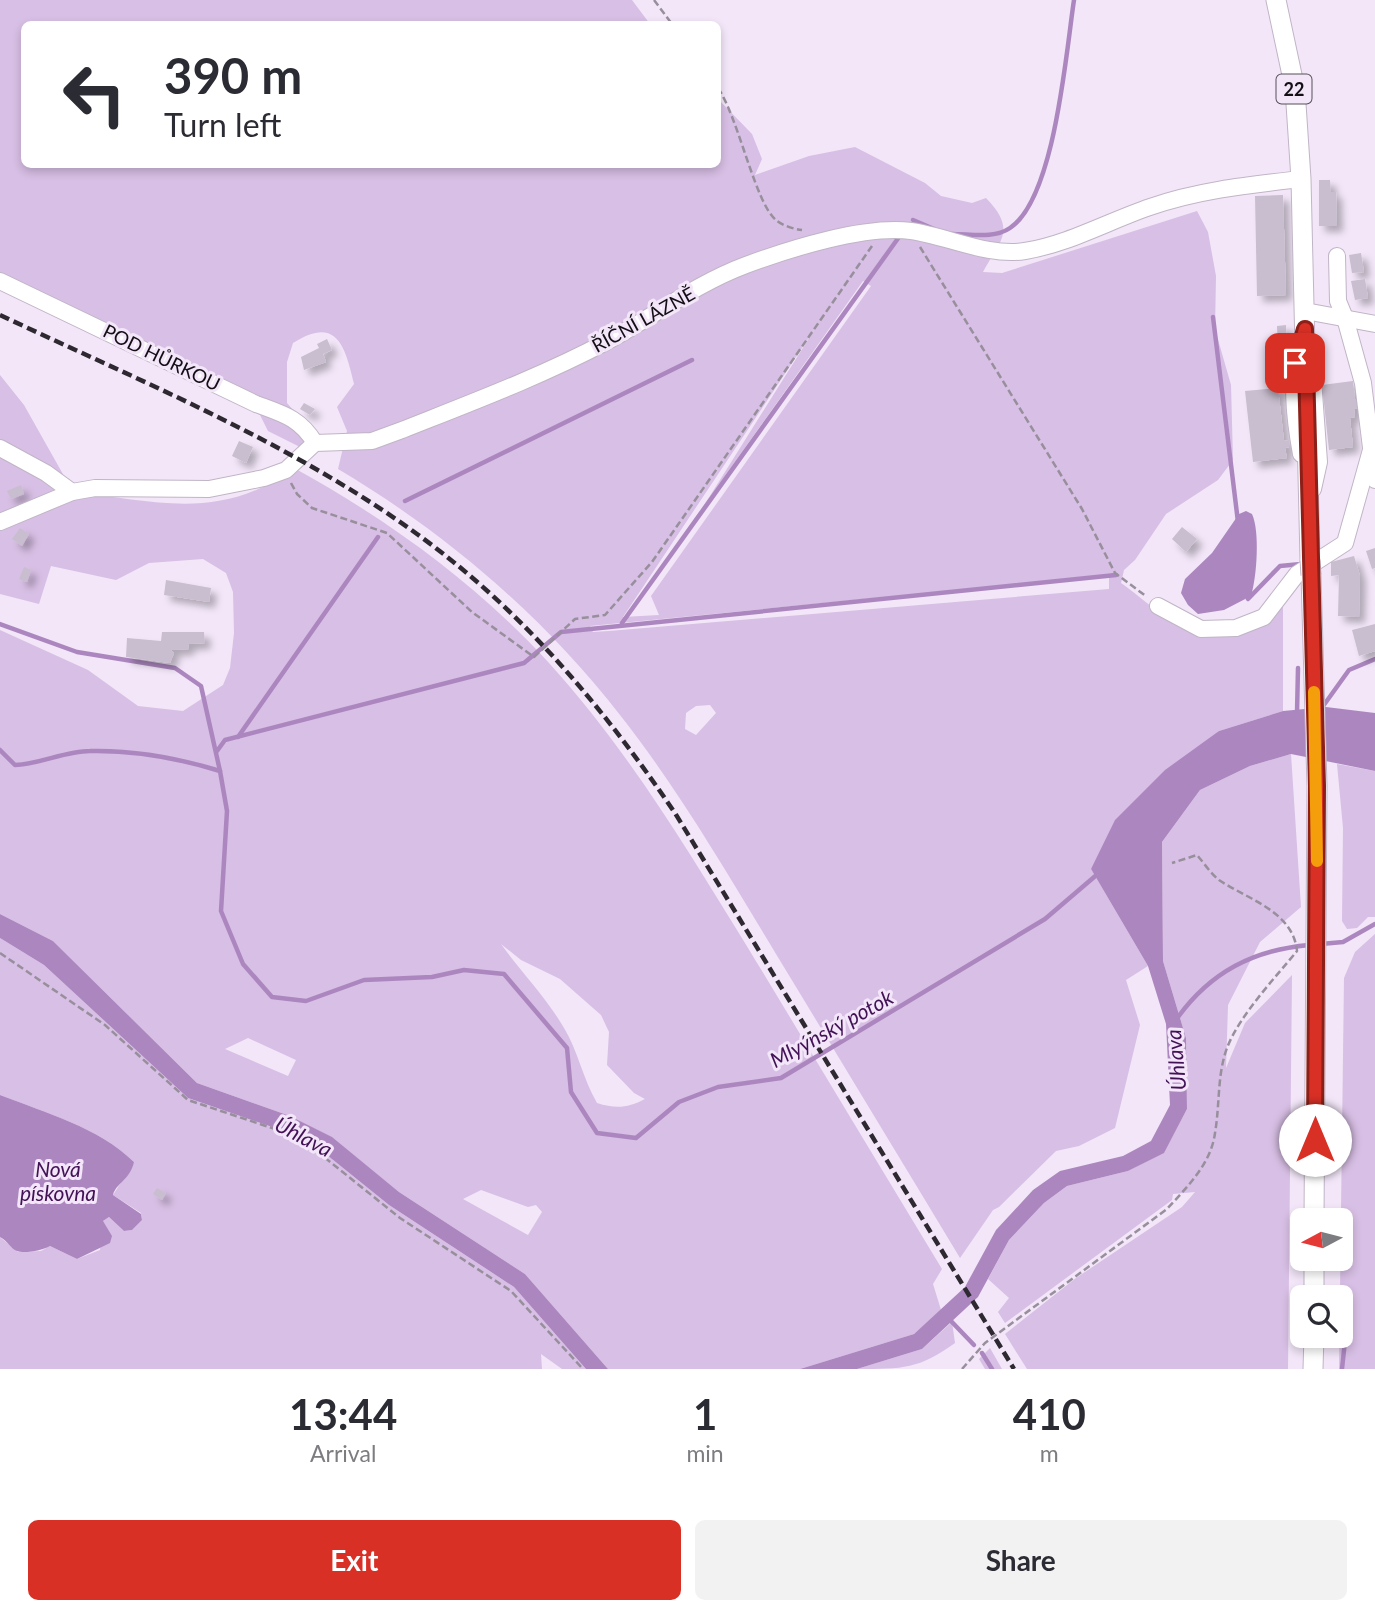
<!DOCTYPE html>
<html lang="en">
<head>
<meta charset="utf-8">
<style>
  :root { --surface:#fff; --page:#f2f2f3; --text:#2b2b33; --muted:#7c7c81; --accent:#d93025 }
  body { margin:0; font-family:Lato,sans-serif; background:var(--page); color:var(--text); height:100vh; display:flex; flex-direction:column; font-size:26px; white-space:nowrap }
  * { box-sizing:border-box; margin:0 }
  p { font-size:23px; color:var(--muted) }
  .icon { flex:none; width:38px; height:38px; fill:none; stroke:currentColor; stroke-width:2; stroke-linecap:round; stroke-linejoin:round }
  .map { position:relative; height:1369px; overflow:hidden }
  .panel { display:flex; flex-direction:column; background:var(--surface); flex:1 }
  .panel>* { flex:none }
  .hud { position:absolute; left:21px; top:21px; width:700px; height:147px; border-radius:10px; box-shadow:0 4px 10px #0003; background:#fff; color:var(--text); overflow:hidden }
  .needle { width:46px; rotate:263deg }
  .fabs { position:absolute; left:1290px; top:1208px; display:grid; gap:14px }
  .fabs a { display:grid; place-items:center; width:63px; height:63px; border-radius:10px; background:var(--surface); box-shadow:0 4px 10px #0003; font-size:35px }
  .pin { position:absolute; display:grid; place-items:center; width:60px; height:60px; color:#fff; margin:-30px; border-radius:14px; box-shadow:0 4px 10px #0006 }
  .me { position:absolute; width:77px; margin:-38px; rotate:0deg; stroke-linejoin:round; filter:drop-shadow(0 0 5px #0008) }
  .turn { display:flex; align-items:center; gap:24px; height:147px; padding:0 28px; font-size:32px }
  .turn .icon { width:91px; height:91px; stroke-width:2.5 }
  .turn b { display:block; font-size:49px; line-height:60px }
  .eta { display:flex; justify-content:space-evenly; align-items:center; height:119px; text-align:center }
  .eta b { font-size:42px; font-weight:700; line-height:49px }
  .button { display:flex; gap:14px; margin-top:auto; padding:14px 28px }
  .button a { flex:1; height:80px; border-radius:10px; background:var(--accent); color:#fff; font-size:28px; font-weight:700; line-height:80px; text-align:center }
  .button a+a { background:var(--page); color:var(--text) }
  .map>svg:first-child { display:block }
  .green { fill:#d8bfe5; fill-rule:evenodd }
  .water { fill:#ac87bf }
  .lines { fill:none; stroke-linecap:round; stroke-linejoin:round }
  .stream { stroke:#ac87bf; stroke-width:4.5 }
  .building { fill:#c9becf; filter:url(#shadow) }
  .minor-casing { stroke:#c0b5c6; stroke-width:18 }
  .major-casing { stroke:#c0b5c6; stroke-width:21 }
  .path { stroke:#978f9c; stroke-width:2.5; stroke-dasharray:7 3.5; stroke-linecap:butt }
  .minor { stroke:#fff; stroke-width:16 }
  .major { stroke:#fff; stroke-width:19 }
  .rail { stroke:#2e2931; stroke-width:4.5; stroke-dasharray:10 5; stroke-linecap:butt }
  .major-bridge-casing { stroke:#c0b5c6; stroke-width:21; stroke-linecap:butt }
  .major-bridge { stroke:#fff; stroke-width:19 }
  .route-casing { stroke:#8d1f18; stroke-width:18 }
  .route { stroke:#d93025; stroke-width:12 }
  .slow { stroke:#f59e0b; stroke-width:12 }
  .labels { text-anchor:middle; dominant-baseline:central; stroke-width:6; stroke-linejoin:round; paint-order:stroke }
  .shield { fill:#f2e6f8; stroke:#565059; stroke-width:2 }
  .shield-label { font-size:18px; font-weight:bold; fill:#130f15 }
  .street-label { font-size:19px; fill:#130f15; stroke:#f2e6f8 }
  .water-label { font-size:21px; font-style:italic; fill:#421156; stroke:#f2e6f8 }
</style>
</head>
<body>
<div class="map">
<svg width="1375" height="1369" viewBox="0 0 1375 1369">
  <defs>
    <filter id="shadow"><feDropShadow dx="6" dy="6" stdDeviation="3.5" flood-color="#0004"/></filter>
  </defs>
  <rect width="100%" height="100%" fill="#f2e6f8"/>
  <g class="green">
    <path d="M0,0H632L650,24H24V164H718V99L752,134L762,159L755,175L809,156L855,147L925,183L941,196L972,203L986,198C1018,231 999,241 983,272L1002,273L1197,211L1208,232L1216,276L1215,329L1231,385L1233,460L1218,480L1166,514L1135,560L1124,570L1121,583C1142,597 1186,641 1213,634C1237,628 1261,614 1283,604V711L1219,731L1091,869L1148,966L1126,980L1140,1025L1115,1128L1079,1146L1056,1151L999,1207L993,1210L960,1258C899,1157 838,1056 776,954C727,873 679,790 620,715C543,616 446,533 338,469L347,431L337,407L354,384C345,346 337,315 293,343L287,362V403L309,428L304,449L268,431L260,415L0,288ZM863,281L871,286L651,596L659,615L623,617L816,327L703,507ZM1109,575V589L609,631L593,632L590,626ZM710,705L716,713L696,735L685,729L686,713L696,706Z"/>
    <path d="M0,375L24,405L73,492C156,501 221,522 294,468C387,519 477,584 549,663C628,750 687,849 748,948C813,1055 877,1162 942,1269L933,1284L941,1310L914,1334L800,1369H608L525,1274L399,1192L331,1137L290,1116L197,1083L53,941L0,914V630L88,670L138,706L183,711L223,685L230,668L234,633L233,592L226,573L203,559L149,563L116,580L51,566L39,604L0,594ZM501,944L521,960L560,979L601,1015L609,1032L607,1065L634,1093L645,1099C628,1108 616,1109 597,1103C583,1079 578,1051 564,1028C546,997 521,972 501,944ZM248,1038L296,1060L288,1076L225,1049ZM481,1190L528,1207L536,1205L542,1212L528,1235L463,1199Z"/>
    <path d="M1291,754L1301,907L1260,942L1228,1005L1226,1068L1245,1023L1292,975L1288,1369H1027L1005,1334L1076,1278L1182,1207L1195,1192L1173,1194L1172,1200L1005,1323L998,1312L1009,1298L988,1279L1009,1240L1044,1203L1067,1186L1128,1171L1164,1152L1187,1109L1186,1038L1163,961L1162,842L1200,790L1250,766Z"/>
    <path d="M1337,764L1375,771V917H1368L1357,928L1347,929L1342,921L1343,828Z"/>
    <path d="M1375,934V1369H1339L1344,978L1355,952Z"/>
    <path d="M0,938L44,965L188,1098L284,1131L322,1151L389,1205L514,1287L586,1369H562L541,1354L542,1369H0V1237L18,1252L41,1251L50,1246L77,1259L100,1250L103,1221L109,1217L124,1231L132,1230L142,1220L141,1213L113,1195L134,1162C98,1127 46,1113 0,1095Z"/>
    <path d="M952,1322L955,1343C919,1369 903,1369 857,1369L922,1349Z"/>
    <path d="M990,1348L1002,1369H985L979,1359Z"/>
  </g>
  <g class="water">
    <path d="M1246,511L1252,514C1260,531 1257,577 1251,596L1224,610L1198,614L1188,605L1181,593L1185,579L1212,553L1239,514Z"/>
    <path d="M1326,707L1375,713V771L1291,754L1250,766L1200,790L1162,842L1163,961L1186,1038L1187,1109L1164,1153L1128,1171L1067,1186L1044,1203L1009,1240L978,1297L922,1349L857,1369H800L914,1334L965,1287L996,1230L1033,1190L1060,1171L1123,1156L1151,1141L1170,1105L1166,1024L1148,966L1091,869L1115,820L1165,770L1219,731L1283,711Z"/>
    <path d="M0,914L53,941L197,1083L290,1116L332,1137L399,1192L525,1274L608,1369H586L514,1287L389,1205L322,1151L284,1131L188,1098L44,965L0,938Z"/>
    <path d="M0,1095C46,1113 98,1127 134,1162C130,1180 116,1183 113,1195L141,1214L142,1220L132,1230L124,1231L109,1217L103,1221L112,1236L110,1243L77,1259L50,1246C43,1250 25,1254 17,1251C11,1249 7,1240 0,1237Z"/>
  </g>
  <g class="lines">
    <g class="stream">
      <path d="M913,220L934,229"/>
      <path d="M952,234C971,234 994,239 1010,228C1055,198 1066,52 1074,0"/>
      <path d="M1213,317L1238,522"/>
      <path d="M405,501L692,360"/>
      <path d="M1248,599L1280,566L1301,564"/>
      <path d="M622,623L899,237"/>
      <path d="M0,624L77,652L175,668L201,686L220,771"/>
      <path d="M1321,709L1349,670L1375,659"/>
      <path d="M1297,713L1298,668"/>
      <path d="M238,737L378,537"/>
      <path d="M0,750L15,765C41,764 65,751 90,751C134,750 178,758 220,771L227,811L221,911L243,964L272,997L306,1001L364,980L432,977L464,970L504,974L567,1048L571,1092L597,1133L636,1138L679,1102L718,1087L781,1078L1045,919L1100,872"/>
      <path d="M217,751L225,740L524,663L561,632L1116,575"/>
      <path d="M1321,944L1343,942L1375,924"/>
      <path d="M1178,1017C1211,972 1253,950 1309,945"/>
      <path d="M1340,1317L1347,1322L1342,1369"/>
      <path d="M950,1320L974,1345"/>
      <path d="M982,1353L992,1369"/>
    </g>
  </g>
  <g class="building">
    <path d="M1319,180H1330L1331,192H1336L1337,226H1319Z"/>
    <path d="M1283,195L1286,295L1257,296L1255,196Z"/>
    <path d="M1361,253L1364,272L1352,273L1349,255Z"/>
    <path d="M1365,279L1368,298L1355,300L1351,281Z"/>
    <path d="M1286,325L1288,371L1279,372L1277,326Z"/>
    <path d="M327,339L332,350L323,354L326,362L304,370L301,357L319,348L317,344Z"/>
    <path d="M1353,381L1355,399H1359L1360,408L1354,409L1355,417L1350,418L1353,447L1329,450L1322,385Z"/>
    <path d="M1278,388L1284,441L1289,440V447L1285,448L1287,458L1253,462L1245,391Z"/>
    <path d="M304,403L315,409L310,415L300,409Z"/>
    <path d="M239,441L253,447L246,463L232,456Z"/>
    <path d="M21,485L24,494L11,499L7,491Z"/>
    <path d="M1182,527L1197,539L1186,552L1172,539Z"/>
    <path d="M20,528L29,534L22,546L12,539Z"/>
    <path d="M1375,548V568L1372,569L1366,551Z"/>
    <path d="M1354,556L1360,576L1359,617L1338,616L1339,575L1331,576V562Z"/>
    <path d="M24,567L31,570L27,582L19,579Z"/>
    <path d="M166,580L211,588L209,602L164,595Z"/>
    <path d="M1375,624V651L1359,656L1352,630Z"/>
    <path d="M162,632H204L205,643L188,644L189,649L171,650L174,653L170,663L126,657L127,638L161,641Z"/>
    <path d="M157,1188L166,1193L162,1200L153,1194Z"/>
  </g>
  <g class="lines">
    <defs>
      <g id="minor">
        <path d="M1337,256L1338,301L1345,318L1363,383L1375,480"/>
        <path d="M0,281L256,404C283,414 300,418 315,443"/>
        <path d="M1305,311L1375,324"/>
        <path d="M1313,379L1319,462L1313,489"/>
        <path d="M0,448L46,473L72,492"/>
        <path d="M1301,454C1294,416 1290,378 1301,341"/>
        <path d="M0,522L72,492L95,488L209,489L264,478L286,470L315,443L372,441L402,430C470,403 542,376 606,342C653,317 695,284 746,265C789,249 865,225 911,231C947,236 988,257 1025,251C1068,244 1109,221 1150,207C1199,190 1249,185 1301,179"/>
        <path d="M1158,606L1201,629L1236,628L1264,617L1297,574L1345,543L1371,450"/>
      </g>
      <g id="major">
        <path d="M1276,0L1295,89L1301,179L1310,560"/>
        <path d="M1311,575L1317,786L1314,1220"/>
        <path d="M1314,1297V1258"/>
        <path d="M1313,1369L1314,1335"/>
      </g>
    </defs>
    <use href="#minor" class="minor-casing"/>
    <use href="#major" class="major-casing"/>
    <g class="path">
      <path d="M654,0L672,24"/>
      <path d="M718,88C739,119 755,203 776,220C783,226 794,229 802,230"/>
      <path d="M920,247L1082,509L1115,573L1147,597"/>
      <path d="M291,483L297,494L312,508L387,533L472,612L534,657L575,619L605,615L652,562L872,246"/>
      <path d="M0,953L105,1025L188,1100L275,1129L314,1149L400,1218L511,1291L583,1369"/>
      <path d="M962,1369L985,1343L1167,1209C1187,1187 1211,1164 1215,1133C1220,1104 1217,1075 1227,1048C1239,1016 1275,978 1297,951C1293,911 1247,899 1219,880C1211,874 1204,863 1197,855L1172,863"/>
    </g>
    <use href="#minor" class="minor"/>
    <use href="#major" class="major"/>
    <path class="rail" d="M0,315C142,382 290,442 417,534C522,610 603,707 675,813L1014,1369"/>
    <defs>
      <path id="major-bridge" d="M1310,560L1311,575"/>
    </defs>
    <use href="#major-bridge" class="major-bridge-casing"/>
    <use href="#major-bridge" class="major-bridge"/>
  </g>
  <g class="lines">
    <defs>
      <path id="route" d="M1295,363L1305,329L1317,786L1315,1140"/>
    </defs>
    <use href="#route" class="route-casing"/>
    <use href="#route" class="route"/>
    <path class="slow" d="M1314,692L1317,861"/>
  </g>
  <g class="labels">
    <rect class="shield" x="1276.5" y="74.5" width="35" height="29" rx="5"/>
    <g class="shield-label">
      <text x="1294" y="89">22</text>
    </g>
    <g class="street-label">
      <text transform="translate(643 319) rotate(-29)">ŘÍČNÍ LÁZNĚ</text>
      <text transform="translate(162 357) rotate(26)">POD HŮRKOU</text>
    </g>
    <g class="water-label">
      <text transform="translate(831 1028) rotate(-29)">Mlyýnský potok</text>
      <text transform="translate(1175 1060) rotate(-95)">Úhlava</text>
      <text transform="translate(304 1136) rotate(28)">Úhlava</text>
      <text x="58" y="1168">Nová<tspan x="58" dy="24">pískovna</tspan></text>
    </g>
  </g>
</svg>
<div class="fabs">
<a><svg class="needle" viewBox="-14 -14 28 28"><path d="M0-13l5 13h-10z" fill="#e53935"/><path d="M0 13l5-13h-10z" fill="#7c7c81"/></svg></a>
<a><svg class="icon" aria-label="search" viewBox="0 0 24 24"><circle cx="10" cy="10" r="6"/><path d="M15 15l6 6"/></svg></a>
</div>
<div class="pin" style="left:1295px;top:363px;background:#d93025"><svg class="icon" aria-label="arrive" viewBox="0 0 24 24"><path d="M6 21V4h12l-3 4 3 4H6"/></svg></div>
<svg class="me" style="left:1315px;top:1140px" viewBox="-20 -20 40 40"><circle r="19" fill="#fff"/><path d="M0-13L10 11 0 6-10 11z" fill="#d93025"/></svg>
<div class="hud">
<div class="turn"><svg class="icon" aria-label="left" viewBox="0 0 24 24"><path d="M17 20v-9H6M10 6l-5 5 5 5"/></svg><div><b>390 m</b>Turn left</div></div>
</div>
</div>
<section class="panel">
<div class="eta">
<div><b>13:44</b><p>Arrival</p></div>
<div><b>1</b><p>min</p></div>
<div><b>410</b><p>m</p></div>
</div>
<div class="button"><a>Exit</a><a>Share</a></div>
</section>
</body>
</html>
